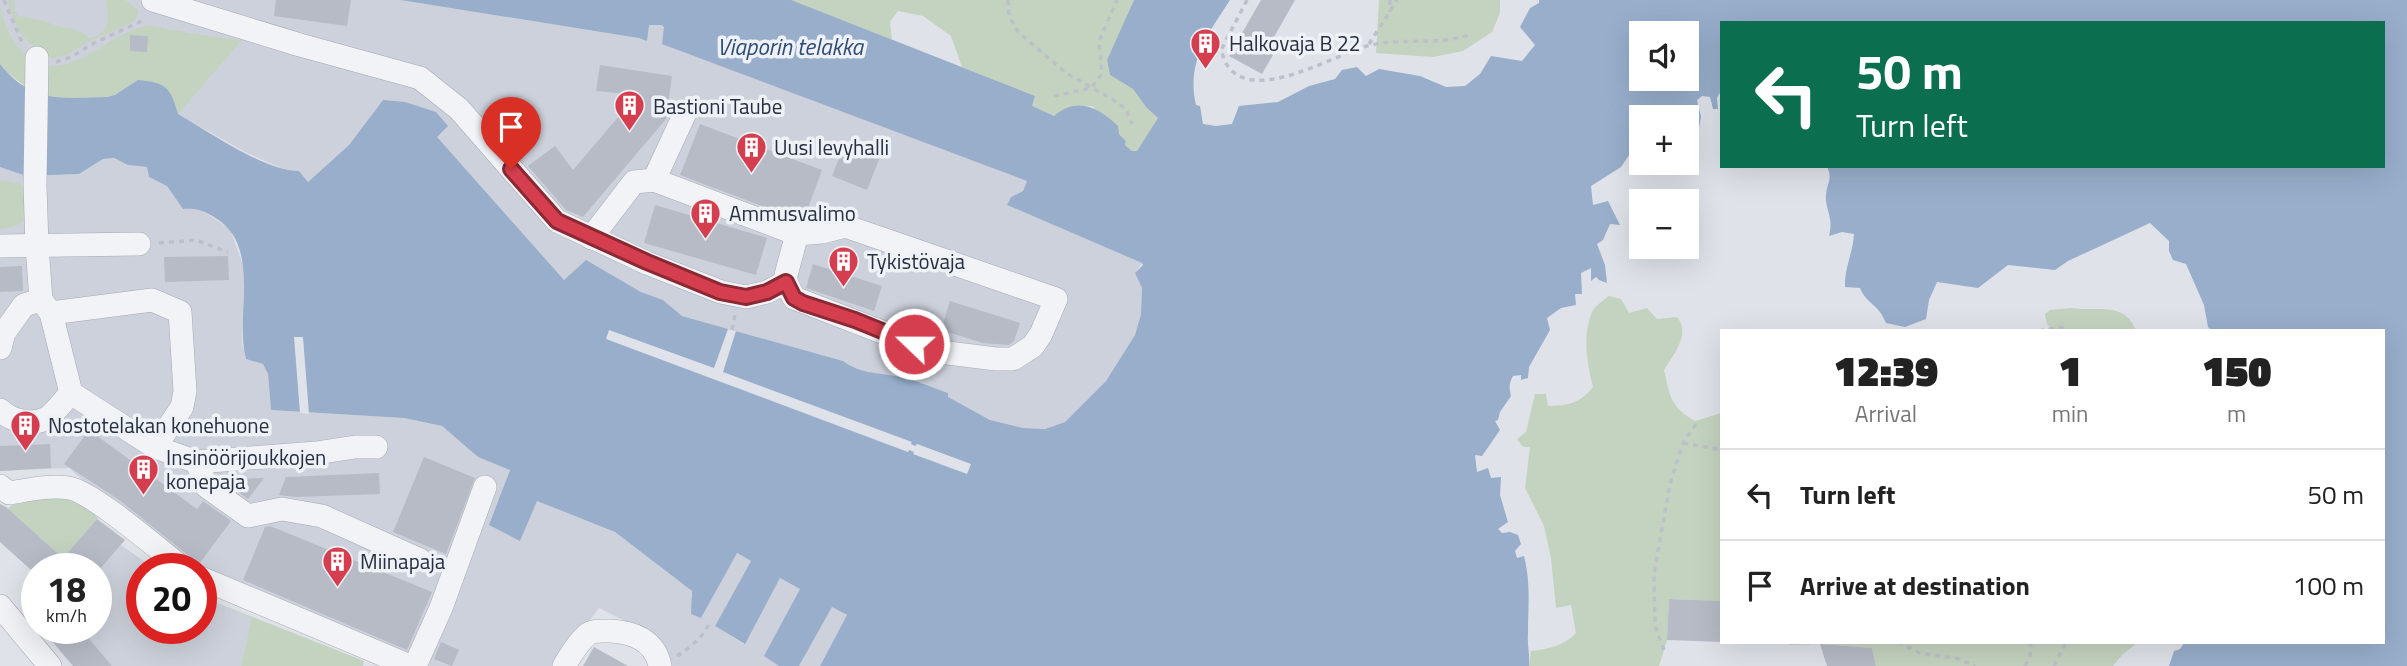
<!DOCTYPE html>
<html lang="en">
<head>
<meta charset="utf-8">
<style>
  :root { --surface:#fff; --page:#f6f6f6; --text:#222; --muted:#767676; --line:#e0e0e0 }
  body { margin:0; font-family:"Titillium Web",sans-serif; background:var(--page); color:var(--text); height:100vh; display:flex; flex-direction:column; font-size:26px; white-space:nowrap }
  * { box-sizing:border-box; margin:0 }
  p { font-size:23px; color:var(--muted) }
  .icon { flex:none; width:38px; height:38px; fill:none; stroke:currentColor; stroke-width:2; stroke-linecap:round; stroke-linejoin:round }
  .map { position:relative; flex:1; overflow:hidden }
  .details { position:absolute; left:1720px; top:329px; width:665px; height:315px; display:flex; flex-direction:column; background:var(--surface); border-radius:0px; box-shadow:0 7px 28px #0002 }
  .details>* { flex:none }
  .top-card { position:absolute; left:1720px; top:21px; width:665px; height:147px; border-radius:0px; box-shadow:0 7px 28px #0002; background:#0b6e4f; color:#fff; overflow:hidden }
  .buttons { position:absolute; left:1629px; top:21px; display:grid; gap:14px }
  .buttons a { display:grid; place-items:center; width:70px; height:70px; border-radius:0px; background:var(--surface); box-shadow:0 7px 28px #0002; font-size:35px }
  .speed { position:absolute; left:21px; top:553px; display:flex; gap:14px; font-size:35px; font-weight:700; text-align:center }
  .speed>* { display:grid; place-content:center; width:91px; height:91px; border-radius:50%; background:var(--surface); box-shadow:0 7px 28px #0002; line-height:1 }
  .speed small { font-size:18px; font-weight:400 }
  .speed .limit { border:10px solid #d22; background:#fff; color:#111 }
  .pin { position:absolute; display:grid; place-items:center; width:60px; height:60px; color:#fff; margin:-72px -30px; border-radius:50% 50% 50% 0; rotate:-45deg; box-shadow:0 0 7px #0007 }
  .pin .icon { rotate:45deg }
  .me { position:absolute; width:77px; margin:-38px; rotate:292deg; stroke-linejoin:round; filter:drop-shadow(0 0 5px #0008) }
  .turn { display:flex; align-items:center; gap:24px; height:147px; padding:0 21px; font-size:32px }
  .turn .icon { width:91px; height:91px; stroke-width:2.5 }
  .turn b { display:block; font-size:49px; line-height:60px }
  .eta { display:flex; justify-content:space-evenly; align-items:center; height:119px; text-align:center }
  .eta b { font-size:42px; font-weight:800; line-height:49px }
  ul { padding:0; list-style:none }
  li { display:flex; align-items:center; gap:21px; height:91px; padding:0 21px; border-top:2px solid var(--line) }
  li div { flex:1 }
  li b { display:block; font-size:26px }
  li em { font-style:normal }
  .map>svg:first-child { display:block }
  .built { fill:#cdd1db }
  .green { fill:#c4d3bf }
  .water { fill:#98aecb; fill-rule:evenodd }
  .pier { fill:#dfe2e9 }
  .building { fill:#b6bbc6 }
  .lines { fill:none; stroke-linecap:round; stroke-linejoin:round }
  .minor-casing { stroke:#a4a9b3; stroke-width:24 }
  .path { stroke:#bdc0c8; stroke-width:3.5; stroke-dasharray:5 5; stroke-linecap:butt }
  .minor { stroke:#f2f3f7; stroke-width:23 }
  .route-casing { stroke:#8a2833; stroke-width:18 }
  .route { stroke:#d43e4e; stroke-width:12 }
  .labels { text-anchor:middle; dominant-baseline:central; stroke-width:7; stroke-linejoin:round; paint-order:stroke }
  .poi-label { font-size:21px; fill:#272f41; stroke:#eef1f6; text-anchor:start }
  .water-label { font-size:23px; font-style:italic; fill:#2f4c76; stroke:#eef1f6 }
</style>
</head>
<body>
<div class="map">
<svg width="2407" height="666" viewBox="0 0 2407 666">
  <rect width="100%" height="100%" fill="#dfe2e9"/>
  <g class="built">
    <path d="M0,0H792L1035,96L1054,116L1023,191L1011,197L1007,205L1142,263L1135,273L1142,287L1141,314L1135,335L1106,381L1065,422L1045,429L1023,428L990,420L947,397L948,393L896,377L877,375L850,366L843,361L682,316L663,300L641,292L586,261L564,280L436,137L383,100L349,145L308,182L299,171H288L247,153L178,114L0,64Z"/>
    <path d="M114,158L128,165L147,167L149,177L167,186L183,209L198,208L230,229L244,268L242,343L246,359L263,364L268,374L271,410L404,418L442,426L478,457L510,469L490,525L537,501L615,532L692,591L691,596L701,618L736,553L751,561L715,626L744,644L780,578L800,589L765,656L779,666H669L635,626L599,608L555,666H430L231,586L194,565L102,497L69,468L0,471V167L26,176L79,174L103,159Z"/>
    <path d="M121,545L155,569H142V628H201V610H207L212,601L253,618L241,666H112L80,628H96V595L100,596L103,586L96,583V573Z"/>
    <path d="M832,607L847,615L820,666H799Z"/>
  </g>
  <g class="green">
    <path d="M8,0H14L15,11L18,16C31,18 41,20 52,24C67,31 73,24 89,38C110,35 109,17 106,0H125L139,10L135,20L123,27L88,42L67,55L54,59C28,50 13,26 8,0Z"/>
    <path d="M791,0H1134L1107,61L1110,75L1133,89L1146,107L1158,118L1138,151H1132L1125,145L1126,141L1092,106C1078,106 1065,106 1054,116L1032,106L1035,96L962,67L951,36L923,16L898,11L890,22L892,40Z"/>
    <path d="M1379,0H1500V13L1492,32L1463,51L1433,57L1376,53Z"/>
    <path d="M0,7C5,28 12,44 29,57C67,87 108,32 146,26C155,25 164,29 173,30C196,34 219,38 242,40L178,114C171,89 163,83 138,80L115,95L107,97L53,99L31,91L7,72L0,64Z"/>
    <path d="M0,180L18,183L29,190C26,217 31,225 0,229Z"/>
    <path d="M1609,296L1621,299L1629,313L1647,308L1657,319L1677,317C1691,334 1674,354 1664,370C1670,396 1670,407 1695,421L1722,413V601L1669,599L1667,640L1659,666H1529L1531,651C1548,649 1564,646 1576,633L1571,605L1556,608L1551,558L1544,526L1525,488L1530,447H1523L1517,439L1526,432L1535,394H1546L1548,406C1568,406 1580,403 1593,387C1587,363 1582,336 1592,312C1595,306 1604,300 1609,296Z"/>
    <path d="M2071,308C2099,312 2125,301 2136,331H2054L2047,324L2045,314L2050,310Z"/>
    <path d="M54,495L83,505L98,518L63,558L8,509L16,501Z"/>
    <path d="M212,601L364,661L363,666H241L252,618Z"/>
    <path d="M1791,642H2138L2122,655L2113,666H1876L1872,648L1820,644L1790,645Z"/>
  </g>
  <path class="water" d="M401,0H791L1035,96L1032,106L1054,116C1078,96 1099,108 1118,126L1119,134L1126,141L1125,145L1132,151H1137L1158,118L1146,107L1133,89L1110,75L1107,60L1134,0H1230C1208,34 1186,62 1196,105L1200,106L1203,124L1216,126L1232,124L1239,106L1278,102L1309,86L1335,79L1342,70L1357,67L1366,76L1379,69L1420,76L1446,87L1465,86L1480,74L1491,56L1522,61L1535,45L1520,27L1530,8L1539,3V0H2407V666H2169L2174,651L2180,649L2185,642H2384V331H2226L2225,329L2212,331L2208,327L2204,305L2186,264L2173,260L2169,251V241L2150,223L2068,261L2055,270L2008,265L1978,288L1937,282L1929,300L1926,319L1905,327L1886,323C1878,303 1867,305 1860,288L1845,287C1844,269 1853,253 1854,234L1842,232L1829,236C1834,216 1825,211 1826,195C1827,182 1833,180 1827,166H2384V23H1722V89L1717,98L1718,109H1713L1710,97L1702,96L1697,100L1701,117L1698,133L1690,139L1687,138V117H1642L1641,141L1638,142L1621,167L1591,186L1593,205L1608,201L1620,225L1610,224L1603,240L1597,244L1605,265L1607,283L1599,280L1596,277L1591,281V268L1581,273L1582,294H1575L1576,305L1561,308L1547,318L1550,330L1529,367L1528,378L1521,380V375L1513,376C1509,383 1509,388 1511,396L1500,412L1498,420L1495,421L1500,430L1482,456L1475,455L1477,472L1488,468L1491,478L1501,477L1500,495L1508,522L1498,529L1502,533L1510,532L1518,535L1521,544L1515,551L1517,558L1524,556C1531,584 1528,605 1528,633C1527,645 1530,654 1529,666H820L847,615L832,607L799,666H779L764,656L800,589L780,578L745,644L715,626L751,561L737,553L701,618L691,614L692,591L615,532L537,501L520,541L489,525L510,470L478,457L442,426L404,418L271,410L268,374L263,364L246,359C234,315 263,245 214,217C202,210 196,208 183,209L167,186L149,177L147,167L128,165L114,158L103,159L79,174L26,176L0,167V64C32,104 61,98 107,97L115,95L138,80C166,83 170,86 178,114C208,131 266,172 299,171L308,182L349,145L383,100L405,102L436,112L448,126L437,137L564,280L586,260L641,292L663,300L682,316L843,361C859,373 877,373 895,376C913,379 931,387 948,393V397L990,420L1023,428L1045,429L1065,422L1106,381L1135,335L1141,314L1142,288L1135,273L1143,265L1142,263L1007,205L1011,197L1023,191L1027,181L662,44L664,27L662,25H649L647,41L639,38ZM1642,33H1687V79H1642Z"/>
  <g class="pier">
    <path d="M728,329L736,331L723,372L912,442L911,444L915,446L917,444L971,464L967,474L913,454L914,452L909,450L908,452L606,339L609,330L714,368Z"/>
    <path d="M294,337H303L309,414L300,413Z"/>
  </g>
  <g class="building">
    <path d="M276,0H351L347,26L274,16Z"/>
    <path d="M1261,0H1295L1266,51L1273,55L1262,74L1229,56Z"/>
    <path d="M130,35L148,36L147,52L130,51Z"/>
    <path d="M600,65L672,76L666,119L583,217L566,210L528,166L555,146L573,170L637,95L596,91Z"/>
    <path d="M700,124L822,170L804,219L799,220L680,175Z"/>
    <path d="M845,143L880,157L867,190L832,176Z"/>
    <path d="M655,205L767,238L756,275L644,243Z"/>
    <path d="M228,256L229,280L165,282L164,257Z"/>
    <path d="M813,264L882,286L874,311L806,288Z"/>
    <path d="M22,266L23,291L0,292V267Z"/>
    <path d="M950,301L1020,323L1014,341L1009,345L983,343L941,330Z"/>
    <path d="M89,430L197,509L203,501L231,521L199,564L118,499L64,464Z"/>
    <path d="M50,444L51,468L0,471V446Z"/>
    <path d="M424,457L475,478L446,554L393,532Z"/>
    <path d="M379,473L380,494L296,497L279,495L286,477Z"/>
    <path d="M264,478L248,499L231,487L236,479Z"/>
    <path d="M0,504L6,507L63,558L97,519L125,540L100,569H30L0,542Z"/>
    <path d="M270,526L432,592L407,650L243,580L265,527Z"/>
    <path d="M1669,599L1722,601V642L1667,640Z"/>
    <path d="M41,628H80L112,666H73Z"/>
    <path d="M441,642L459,650L452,666L434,659Z"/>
    <path d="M1820,644L1872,648L1876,666H1827Z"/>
    <path d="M594,647L628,666H583Z"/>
  </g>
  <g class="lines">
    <defs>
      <g id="minor">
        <path d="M153,0L300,45L420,78L459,109L557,221L647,263L721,292L746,297L767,292L786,282"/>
        <path d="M37,58L35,185L37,246L41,300"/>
        <path d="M654,180L686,111"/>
        <path d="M591,238L634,182L654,180L797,234L822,232L845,226L1056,299L1041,334L1033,346L1013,359H996L948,353L913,344L794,298L786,282V275L797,234"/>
        <path d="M0,246L139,244"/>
        <path d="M51,313L71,393L155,447L197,462L316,453L355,447H376"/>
        <path d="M0,348L4,333L24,305L41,300L51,313L152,300L180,312L185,391L182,407L155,447"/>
        <path d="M0,410C11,421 33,426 47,418C56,412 64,400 71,393"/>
        <path d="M197,462L206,486L248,516L282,509L322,516L420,560"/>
        <path d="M0,486L9,493C28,490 49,485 69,488C93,492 160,551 184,569"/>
        <path d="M201,578L410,666"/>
        <path d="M0,606L50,666"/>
        <path d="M415,666L441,608L485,487"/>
        <path d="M564,666C570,656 578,642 588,634C594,630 603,631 610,631C633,632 655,640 660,666"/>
      </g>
    </defs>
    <use href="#minor" class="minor-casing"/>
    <g class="path">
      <path d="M4,0L23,45"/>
      <path d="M1008,0L1009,16L1018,32L1066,73L1112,99L1126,109L1132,124"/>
      <path d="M1247,0L1221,50C1223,55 1224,61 1227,65C1254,105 1333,55 1367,46C1401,37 1436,46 1469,35"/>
      <path d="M1390,0V12"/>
      <path d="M1369,44L1397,0"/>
      <path d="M56,62L71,57L94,43L144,20"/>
      <path d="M1054,96L1091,88L1102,74L1099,41L1117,0"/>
      <path d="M159,243L196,240L228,252"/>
      <path d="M732,330L735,315"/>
      <path d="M2039,331L2060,327L2068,331"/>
      <path d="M1683,443L1722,450"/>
      <path d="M1898,642L1920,653L1959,659L1975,666"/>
      <path d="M1808,644L1809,642"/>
      <path d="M1664,650L1655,626L1654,573L1670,484L1683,443L1696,424"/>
      <path d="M677,656C691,647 702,638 709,624"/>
      <path d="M2025,666L2030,656L2031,642"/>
      <path d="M2054,666L2066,642"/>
    </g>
    <use href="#minor" class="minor"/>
  </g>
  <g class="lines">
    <defs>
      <path id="route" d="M511,169L557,221L647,262L720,292L746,297L767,292L786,282L794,298L803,303L855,320L914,344"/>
    </defs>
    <use href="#route" class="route-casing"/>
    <use href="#route" class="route"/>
  </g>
  <defs>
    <symbol id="building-pin" viewBox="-11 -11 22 30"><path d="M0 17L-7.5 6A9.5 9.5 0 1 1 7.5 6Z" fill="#d43e4e" stroke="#eef1f6"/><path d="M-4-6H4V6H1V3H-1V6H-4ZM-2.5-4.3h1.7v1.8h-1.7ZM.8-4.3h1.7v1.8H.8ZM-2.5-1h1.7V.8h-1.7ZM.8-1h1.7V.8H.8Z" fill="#fff"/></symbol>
  </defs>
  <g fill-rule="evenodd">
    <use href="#building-pin" x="1188" y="26" width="35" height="47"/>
    <use href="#building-pin" x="612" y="88" width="35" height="47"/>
    <use href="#building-pin" x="734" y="130" width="35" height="47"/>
    <use href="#building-pin" x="688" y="196" width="35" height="47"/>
    <use href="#building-pin" x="826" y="244" width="35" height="47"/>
    <use href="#building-pin" x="8" y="408" width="35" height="47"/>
    <use href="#building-pin" x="126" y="452" width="35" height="47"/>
    <use href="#building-pin" x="320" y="544" width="35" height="47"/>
  </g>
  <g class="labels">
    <g class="poi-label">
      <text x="1229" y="43">Halkovaja B 22</text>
      <text x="653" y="106">Bastioni Taube</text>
      <text x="774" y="147">Uusi levyhalli</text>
      <text x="729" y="213">Ammusvalimo</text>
      <text x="867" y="261">Tykistövaja</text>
      <text x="48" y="425">Nostotelakan konehuone</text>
      <text x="166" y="457">Insinöörijoukkojen<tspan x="166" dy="24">konepaja</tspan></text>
      <text x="360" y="561">Miinapaja</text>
    </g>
    <g class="water-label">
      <text x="790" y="46">Viaporin telakka</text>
    </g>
  </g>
</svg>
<div class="buttons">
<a><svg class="icon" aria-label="sound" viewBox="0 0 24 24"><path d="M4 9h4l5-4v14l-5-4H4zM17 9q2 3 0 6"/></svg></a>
<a>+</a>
<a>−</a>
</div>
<div class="speed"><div>18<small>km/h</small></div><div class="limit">20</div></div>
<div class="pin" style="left:511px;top:169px;background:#d93025"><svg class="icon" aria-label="arrive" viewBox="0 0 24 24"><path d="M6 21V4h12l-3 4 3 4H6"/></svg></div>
<svg class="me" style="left:914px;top:344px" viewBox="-20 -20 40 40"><circle r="17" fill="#d43e4e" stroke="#fff" stroke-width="3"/><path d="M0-11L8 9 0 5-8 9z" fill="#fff"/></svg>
<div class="top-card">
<div class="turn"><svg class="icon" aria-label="left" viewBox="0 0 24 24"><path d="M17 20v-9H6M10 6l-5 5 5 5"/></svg><div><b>50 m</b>Turn left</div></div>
</div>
<section class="details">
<div class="eta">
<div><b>12:39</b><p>Arrival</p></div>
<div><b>1</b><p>min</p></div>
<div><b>150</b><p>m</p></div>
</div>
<ul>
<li><svg class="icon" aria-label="left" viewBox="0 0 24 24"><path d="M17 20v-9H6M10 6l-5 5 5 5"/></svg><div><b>Turn left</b></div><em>50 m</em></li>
<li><svg class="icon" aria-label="arrive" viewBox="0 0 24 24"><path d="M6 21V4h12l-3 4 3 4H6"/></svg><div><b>Arrive at destination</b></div><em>100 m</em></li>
</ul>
</section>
</div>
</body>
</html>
